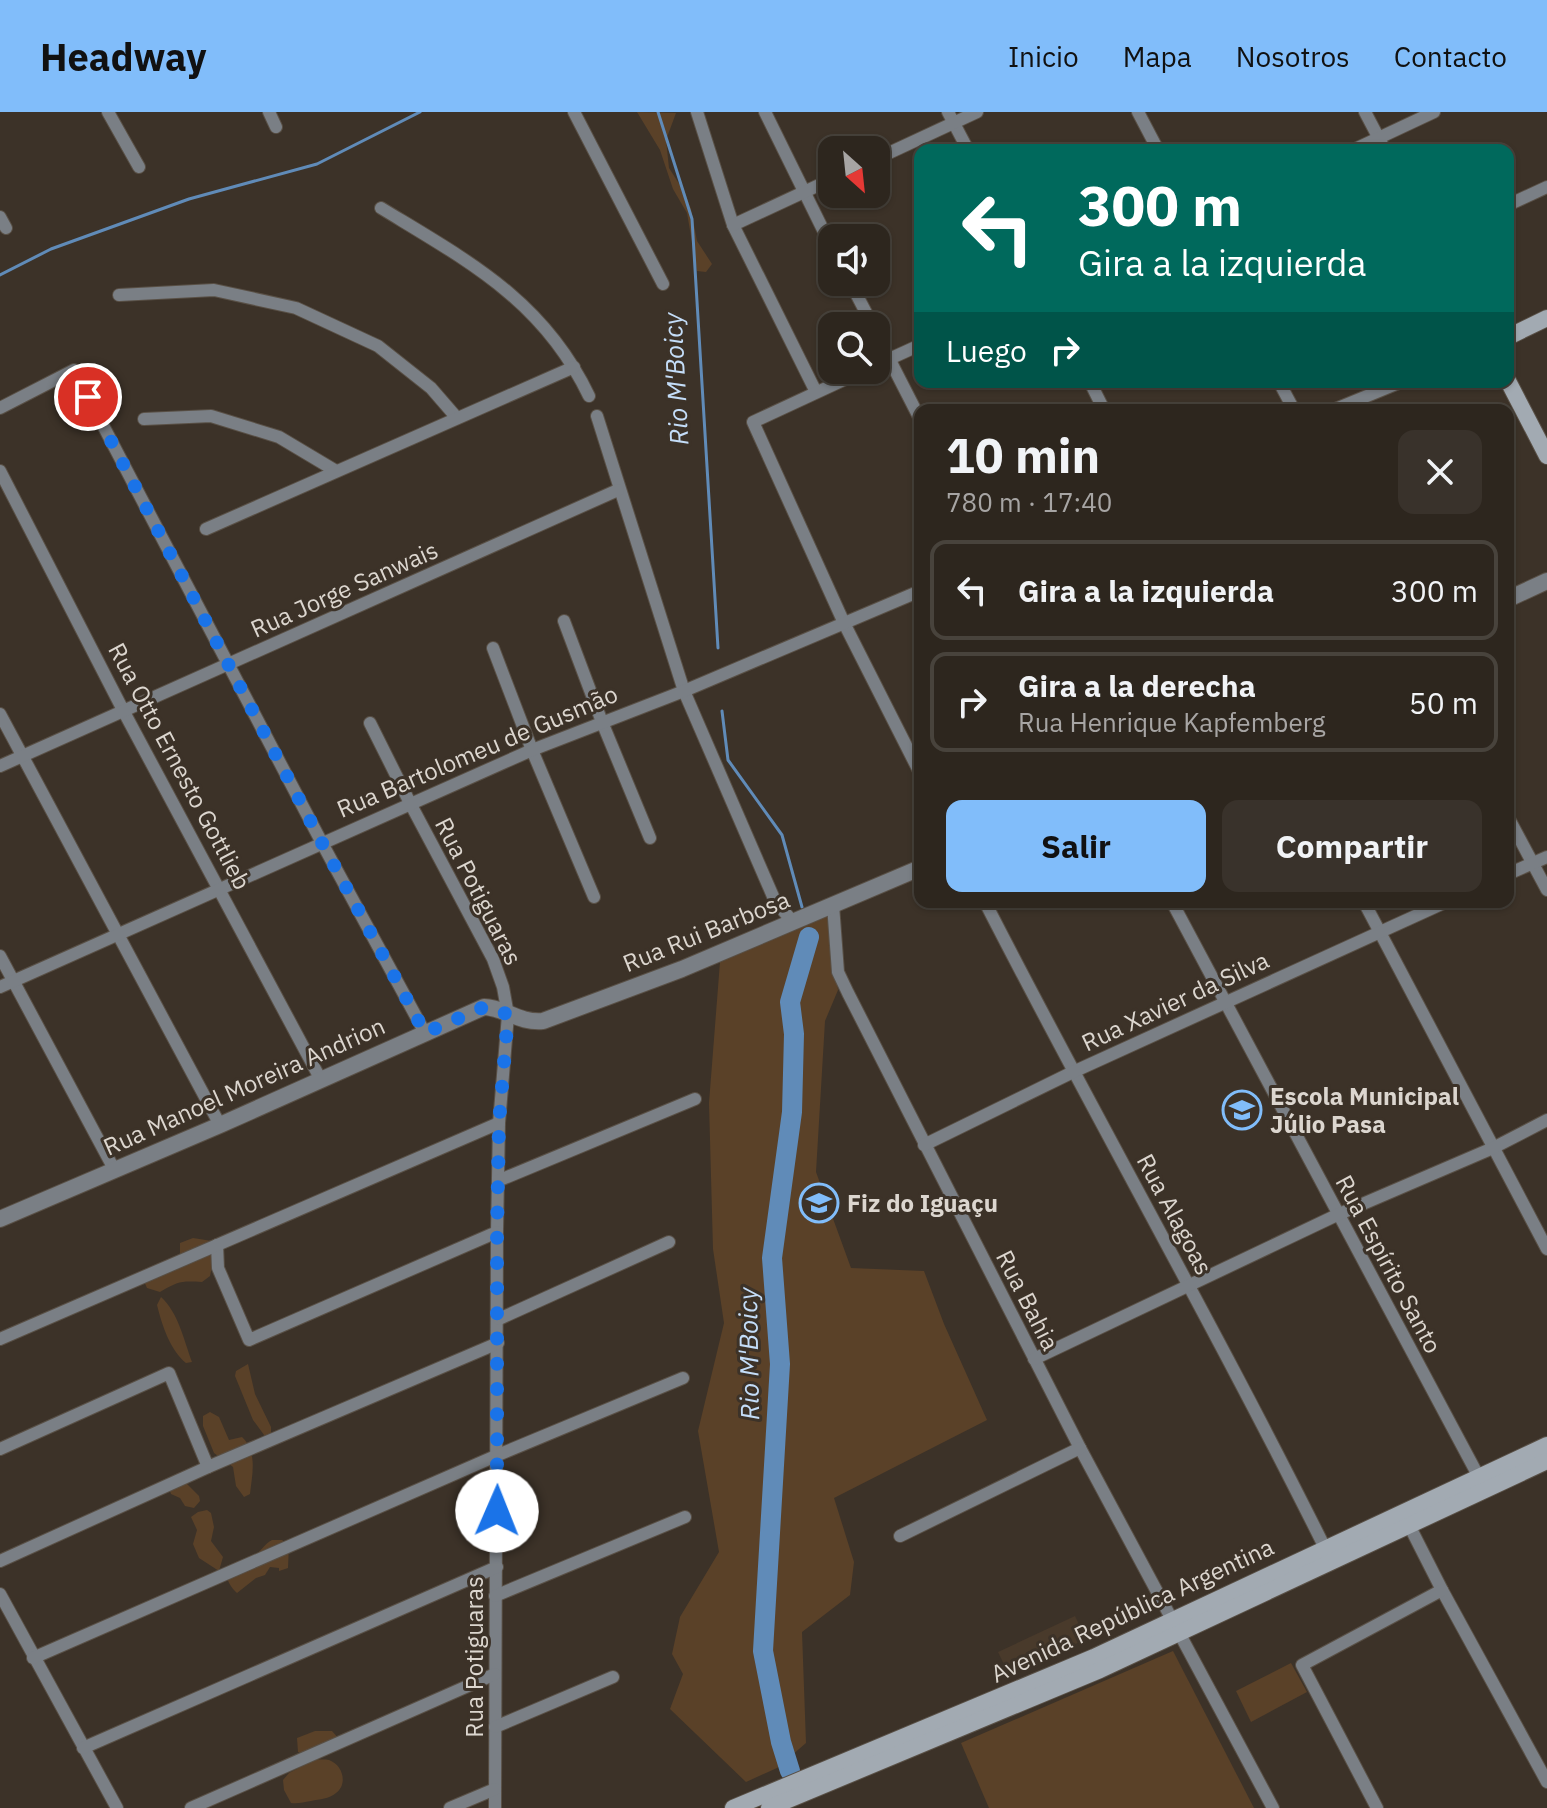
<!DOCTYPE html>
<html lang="es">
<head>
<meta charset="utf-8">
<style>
  :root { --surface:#2d261e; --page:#39322b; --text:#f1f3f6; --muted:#a7a5a4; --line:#48433c; --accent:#81bdfa }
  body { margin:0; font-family:"IBM Plex Sans",sans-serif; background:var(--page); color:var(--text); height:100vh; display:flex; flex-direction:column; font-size:30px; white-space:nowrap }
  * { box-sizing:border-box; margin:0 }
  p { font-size:26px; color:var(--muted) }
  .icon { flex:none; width:44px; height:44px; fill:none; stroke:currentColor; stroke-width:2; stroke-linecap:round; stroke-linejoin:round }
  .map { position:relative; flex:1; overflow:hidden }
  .side { position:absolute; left:914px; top:292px; width:600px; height:504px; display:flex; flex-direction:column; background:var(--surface); border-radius:16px; box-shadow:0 2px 6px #0004,0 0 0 2px var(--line) }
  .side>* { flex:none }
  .hud { position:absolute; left:914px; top:32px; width:600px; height:244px; border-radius:16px; box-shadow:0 2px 6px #0004,0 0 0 2px var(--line); background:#00695c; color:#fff; overflow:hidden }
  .needle { width:52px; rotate:153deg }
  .controls { position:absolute; left:818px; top:24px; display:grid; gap:16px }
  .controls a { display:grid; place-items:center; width:72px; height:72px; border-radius:16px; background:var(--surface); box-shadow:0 2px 6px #0004,0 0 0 2px var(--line); font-size:40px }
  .pin { position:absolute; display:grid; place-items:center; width:68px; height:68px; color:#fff; margin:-34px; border:4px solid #fff; border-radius:50%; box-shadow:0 2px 8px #0007 }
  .me { position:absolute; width:88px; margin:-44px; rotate:1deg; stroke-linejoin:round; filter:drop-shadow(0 0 6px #0008) }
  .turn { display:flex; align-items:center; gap:28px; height:168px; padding:0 32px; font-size:36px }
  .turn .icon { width:104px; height:104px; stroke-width:2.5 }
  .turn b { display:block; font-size:56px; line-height:68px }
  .then { display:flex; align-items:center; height:76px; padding:0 32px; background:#0003; gap:16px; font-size:30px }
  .round { display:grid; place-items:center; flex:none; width:84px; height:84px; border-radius:16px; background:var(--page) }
  .headline { display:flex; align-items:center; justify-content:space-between; height:136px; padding:0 32px }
  h1 { font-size:48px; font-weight:700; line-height:60px }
  .cta { display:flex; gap:16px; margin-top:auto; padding:16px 32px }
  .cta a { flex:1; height:92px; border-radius:16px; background:var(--accent); color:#111; font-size:32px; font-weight:700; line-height:92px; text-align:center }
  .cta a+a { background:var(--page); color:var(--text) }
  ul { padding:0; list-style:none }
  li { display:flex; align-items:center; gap:24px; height:100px; margin:0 16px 12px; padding:0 16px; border:4px solid var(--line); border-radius:16px }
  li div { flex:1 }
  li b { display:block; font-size:30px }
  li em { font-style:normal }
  header { display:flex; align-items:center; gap:48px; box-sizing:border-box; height:112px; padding:0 40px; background:var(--accent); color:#111 }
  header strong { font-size:38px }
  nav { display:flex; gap:44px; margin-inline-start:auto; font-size:28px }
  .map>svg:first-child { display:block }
  .built { fill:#493a2b }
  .green { fill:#5a4128 }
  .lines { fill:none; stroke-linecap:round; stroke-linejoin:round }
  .stream { stroke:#608bb8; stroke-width:3 }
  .river { stroke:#608bb8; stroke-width:20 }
  .minor-casing { stroke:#595046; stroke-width:14 }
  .tertiary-casing { stroke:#595046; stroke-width:18 }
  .secondary-casing { stroke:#595046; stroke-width:18 }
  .minor { stroke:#7a7f85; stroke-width:12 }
  .tertiary { stroke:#7a7f85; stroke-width:16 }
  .secondary { stroke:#a2aab2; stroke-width:16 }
  .route { stroke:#1a73e8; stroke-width:14; stroke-dasharray:0 25.2 }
  .labels { text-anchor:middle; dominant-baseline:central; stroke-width:6; stroke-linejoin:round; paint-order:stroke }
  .street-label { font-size:24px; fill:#dcd6cf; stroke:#3c3228 }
  .poi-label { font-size:24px; font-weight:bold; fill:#dcd6cf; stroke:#3c3228; text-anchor:start }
  .water-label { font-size:26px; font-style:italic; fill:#c4ddf8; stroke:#3c3228 }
</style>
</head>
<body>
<header>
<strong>Headway</strong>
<nav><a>Inicio</a><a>Mapa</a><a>Nosotros</a><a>Contacto</a></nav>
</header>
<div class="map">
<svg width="1547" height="1696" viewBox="0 0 1547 1696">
  <rect width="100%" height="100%" fill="#3c3228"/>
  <path class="built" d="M1075,1504L1086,1527L1009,1563L998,1540Z"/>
  <g class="green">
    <path d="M637,0L676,1L666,28L669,56L685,81L691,97L697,129L712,152L706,160L697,159L687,101L673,77L660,38Z"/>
    <path d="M827,804L838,878L825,909L816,1060L851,1156L924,1159L944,1212L987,1308L834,1386L854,1450L850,1483L802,1520L806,1631L777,1656L746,1670L670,1597L683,1562L672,1542L680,1505L719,1440L698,1319L724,1211L713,1137L709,991L720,850Z"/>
    <path d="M193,1126L212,1129L215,1139L210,1164L202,1170C181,1169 179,1169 160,1180L147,1176L143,1167L180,1151V1131Z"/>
    <path d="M161,1185C178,1200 184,1228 192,1250L186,1251C170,1238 162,1213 157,1193Z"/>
    <path d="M248,1252L255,1282L271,1315V1324L267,1327L253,1308L235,1264L236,1259Z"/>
    <path d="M210,1300L219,1305L229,1328L242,1325C258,1340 252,1363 250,1382L244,1385L236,1374L233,1355L214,1341L203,1314V1304Z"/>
    <path d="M182,1367L199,1384L200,1389L194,1396L185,1394L180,1386L171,1382L168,1373Z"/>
    <path d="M207,1398L211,1401L214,1415L211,1429L223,1445L219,1459L199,1446L193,1432L197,1418L191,1405L198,1400Z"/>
    <path d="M272,1428H282L289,1433L288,1456L279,1459V1456L270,1455L265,1463L256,1466L237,1481C228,1473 222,1461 233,1452C238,1447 246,1450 252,1446C260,1441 263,1433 272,1428Z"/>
    <path d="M1173,1539L1254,1696H989L961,1631Z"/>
    <path d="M1291,1551L1307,1580L1251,1610L1236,1579Z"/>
    <path d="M315,1619H332L339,1627L302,1641L298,1640L297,1626Z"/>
    <path d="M316,1647C320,1648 325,1647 329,1648C343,1653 348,1672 336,1681C329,1687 320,1687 311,1689C303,1690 299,1692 291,1691L284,1678L283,1668L289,1661Z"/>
  </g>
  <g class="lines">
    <g class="stream">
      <path d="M658,0L692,107L718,536"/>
      <path d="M0,163L51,137L189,87L317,52L420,0"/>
      <path d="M722,599L728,648L782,723L802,795"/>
    </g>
    <path class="river" d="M790,1659L781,1630L763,1539L780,1252L772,1146L792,1000L794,922L790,890L809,825"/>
    <defs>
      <g id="minor">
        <path d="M108,0L139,55"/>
        <path d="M269,0L276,15"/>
        <path d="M574,0L663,172"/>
        <path d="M697,0L733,113L816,280"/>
        <path d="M765,0L832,136"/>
        <path d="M948,0L968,38"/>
        <path d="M1138,0L1158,38"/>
        <path d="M1365,0L1385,38"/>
        <path d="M1353,38L1434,0"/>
        <path d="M876,47L977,0"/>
        <path d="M1508,93L1547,75"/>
        <path d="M381,96C468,149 543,188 589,284"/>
        <path d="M0,105L6,116"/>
        <path d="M733,113L832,67"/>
        <path d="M850,170L873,214"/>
        <path d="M119,183L214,178L296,196L378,234L431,276L457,306"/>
        <path d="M876,221L920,307"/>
        <path d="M876,253L920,233"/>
        <path d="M865,258L753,310L844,511L920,661"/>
        <path d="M1090,270L1104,298"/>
        <path d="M1279,270L1294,298"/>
        <path d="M0,296L74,258L322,731L425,921"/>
        <path d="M1333,298L1401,270"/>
        <path d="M597,304L684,579L775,789L793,810"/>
        <path d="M144,307L211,304L279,325L336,359"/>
        <path d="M0,359L124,600L321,968"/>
        <path d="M206,417L574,255"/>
        <path d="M564,509L602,610L650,726"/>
        <path d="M493,536L532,638L594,785"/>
        <path d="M0,602L220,1013"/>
        <path d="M370,611L410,691L493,847L503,875L508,903L499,1011L497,1120L495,1696"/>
        <path d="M0,654L618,378"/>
        <path d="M1508,705L1547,778"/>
        <path d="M1508,762L1547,745"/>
        <path d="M985,790C1097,1009 1219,1222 1328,1442"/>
        <path d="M1172,790L1481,1369"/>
        <path d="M1364,790L1547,1137"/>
        <path d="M833,793L838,860L848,881L1080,1336L1273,1696"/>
        <path d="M0,844L114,1057"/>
        <path d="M0,875L532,638L684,579L920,479"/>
        <path d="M924,1033L1073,960L1446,790"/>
        <path d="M500,1068L695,987"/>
        <path d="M217,1133L218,1156L249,1228L497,1120"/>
        <path d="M499,1207L669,1130"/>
        <path d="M0,1227L499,1011"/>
        <path d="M1034,1247L1337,1103L1493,1036L1547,1008"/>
        <path d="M0,1337L169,1261L208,1355"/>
        <path d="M1409,1413L1442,1478L1547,1670"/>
        <path d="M900,1424L1080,1336"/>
        <path d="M0,1449L208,1355L498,1231"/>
        <path d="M0,1482L117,1696"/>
        <path d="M495,1484L685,1405"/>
        <path d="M33,1546L498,1343L683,1266"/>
        <path d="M495,1615L613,1565"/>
        <path d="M83,1636L497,1455"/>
        <path d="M191,1696L495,1562"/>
        <path d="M450,1696L495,1677"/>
        <path d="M1377,1696L1302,1553L1442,1478"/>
      </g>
      <g id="tertiary">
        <path d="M1508,487L1547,469"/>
        <path d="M0,1107L220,1013L484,895C506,896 518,911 543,909L682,857L920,756"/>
      </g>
      <g id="secondary">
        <path d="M1508,225L1547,206"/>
        <path d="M1508,269L1547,344"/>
        <path d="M733,1696L1094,1545L1547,1333"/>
        <path d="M769,1696L1100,1558L1547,1349"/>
      </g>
    </defs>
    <use href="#minor" class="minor-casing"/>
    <use href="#tertiary" class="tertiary-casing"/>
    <use href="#secondary" class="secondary-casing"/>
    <use href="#minor" class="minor"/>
    <use href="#tertiary" class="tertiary"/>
    <use href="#secondary" class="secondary"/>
  </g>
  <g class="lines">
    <path class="route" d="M88,285L322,731L425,921L484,895L495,896L508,903L499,1011L497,1120V1399"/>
  </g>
  <defs>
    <symbol id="school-ring" viewBox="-11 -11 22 22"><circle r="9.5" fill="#3c3228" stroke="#81bdfa" stroke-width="1.5"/><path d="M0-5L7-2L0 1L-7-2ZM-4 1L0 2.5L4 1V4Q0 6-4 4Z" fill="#81bdfa"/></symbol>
  </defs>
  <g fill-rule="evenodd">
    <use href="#school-ring" x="1220" y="976" width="44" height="44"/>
    <use href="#school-ring" x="797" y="1069" width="44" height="44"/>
  </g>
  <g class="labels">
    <g class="street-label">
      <text transform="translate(344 477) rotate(-24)">Rua Jorge Sanwais</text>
      <text transform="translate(477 639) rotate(-23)">Rua Bartolomeu de Gusmão</text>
      <text transform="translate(180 654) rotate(62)">Rua Otto Ernesto Gottlieb</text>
      <text transform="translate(479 779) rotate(63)">Rua Potiguaras</text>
      <text transform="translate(706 819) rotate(-22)">Rua Rui Barbosa</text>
      <text transform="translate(1175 889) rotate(-25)">Rua Xavier da Silva</text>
      <text transform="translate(244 974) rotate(-24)">Rua Manoel Moreira Andrion</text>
      <text transform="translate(1175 1102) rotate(62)">Rua Alagoas</text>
      <text transform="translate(1389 1152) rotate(62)">Rua Espírito Santo</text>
      <text transform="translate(1028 1188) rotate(63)">Rua Bahia</text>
      <text transform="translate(1132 1498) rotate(-25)">Avenida República Argentina</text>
      <text transform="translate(474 1545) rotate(-90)">Rua Potiguaras</text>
    </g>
    <g class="poi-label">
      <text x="1270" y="984">Escola Municipal<tspan x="1270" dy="28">Júlio Pasa</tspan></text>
      <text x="847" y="1091">Fiz do Iguaçu</text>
    </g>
    <g class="water-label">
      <text transform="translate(675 267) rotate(-93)">Rio M'Boicy</text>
      <text transform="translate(748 1242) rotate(-91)">Rio M'Boicy</text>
    </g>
  </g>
</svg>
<div class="controls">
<a><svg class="needle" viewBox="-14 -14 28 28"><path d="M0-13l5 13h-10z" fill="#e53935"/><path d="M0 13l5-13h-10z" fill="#a7a5a4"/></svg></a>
<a><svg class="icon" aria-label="sound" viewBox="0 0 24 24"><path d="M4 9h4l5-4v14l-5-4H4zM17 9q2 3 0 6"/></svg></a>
<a><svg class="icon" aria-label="search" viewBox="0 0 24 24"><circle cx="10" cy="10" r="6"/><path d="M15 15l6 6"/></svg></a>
</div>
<div class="pin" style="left:88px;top:285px;background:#d93025"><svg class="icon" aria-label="arrive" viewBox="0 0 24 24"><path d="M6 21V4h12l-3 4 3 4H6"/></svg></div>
<svg class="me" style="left:497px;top:1399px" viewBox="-20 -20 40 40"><circle r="19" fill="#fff"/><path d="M0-13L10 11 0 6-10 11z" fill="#1a73e8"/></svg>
<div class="hud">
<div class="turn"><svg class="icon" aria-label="left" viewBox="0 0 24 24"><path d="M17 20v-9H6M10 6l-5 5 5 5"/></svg><div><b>300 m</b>Gira a la izquierda</div></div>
<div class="then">Luego<svg class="icon" aria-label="right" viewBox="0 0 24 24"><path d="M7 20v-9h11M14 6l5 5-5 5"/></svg></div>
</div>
<section class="side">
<div class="headline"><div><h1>10 min</h1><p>780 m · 17:40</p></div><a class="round"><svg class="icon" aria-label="close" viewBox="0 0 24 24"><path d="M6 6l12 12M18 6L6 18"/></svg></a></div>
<ul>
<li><svg class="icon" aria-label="left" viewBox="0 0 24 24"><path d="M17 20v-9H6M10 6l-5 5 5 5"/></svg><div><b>Gira a la izquierda</b></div><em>300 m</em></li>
<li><svg class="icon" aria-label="right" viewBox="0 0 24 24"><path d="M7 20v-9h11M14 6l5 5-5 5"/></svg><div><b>Gira a la derecha</b><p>Rua Henrique Kapfemberg</p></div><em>50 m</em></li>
</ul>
<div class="cta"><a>Salir</a><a>Compartir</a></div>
</section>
</div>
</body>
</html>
